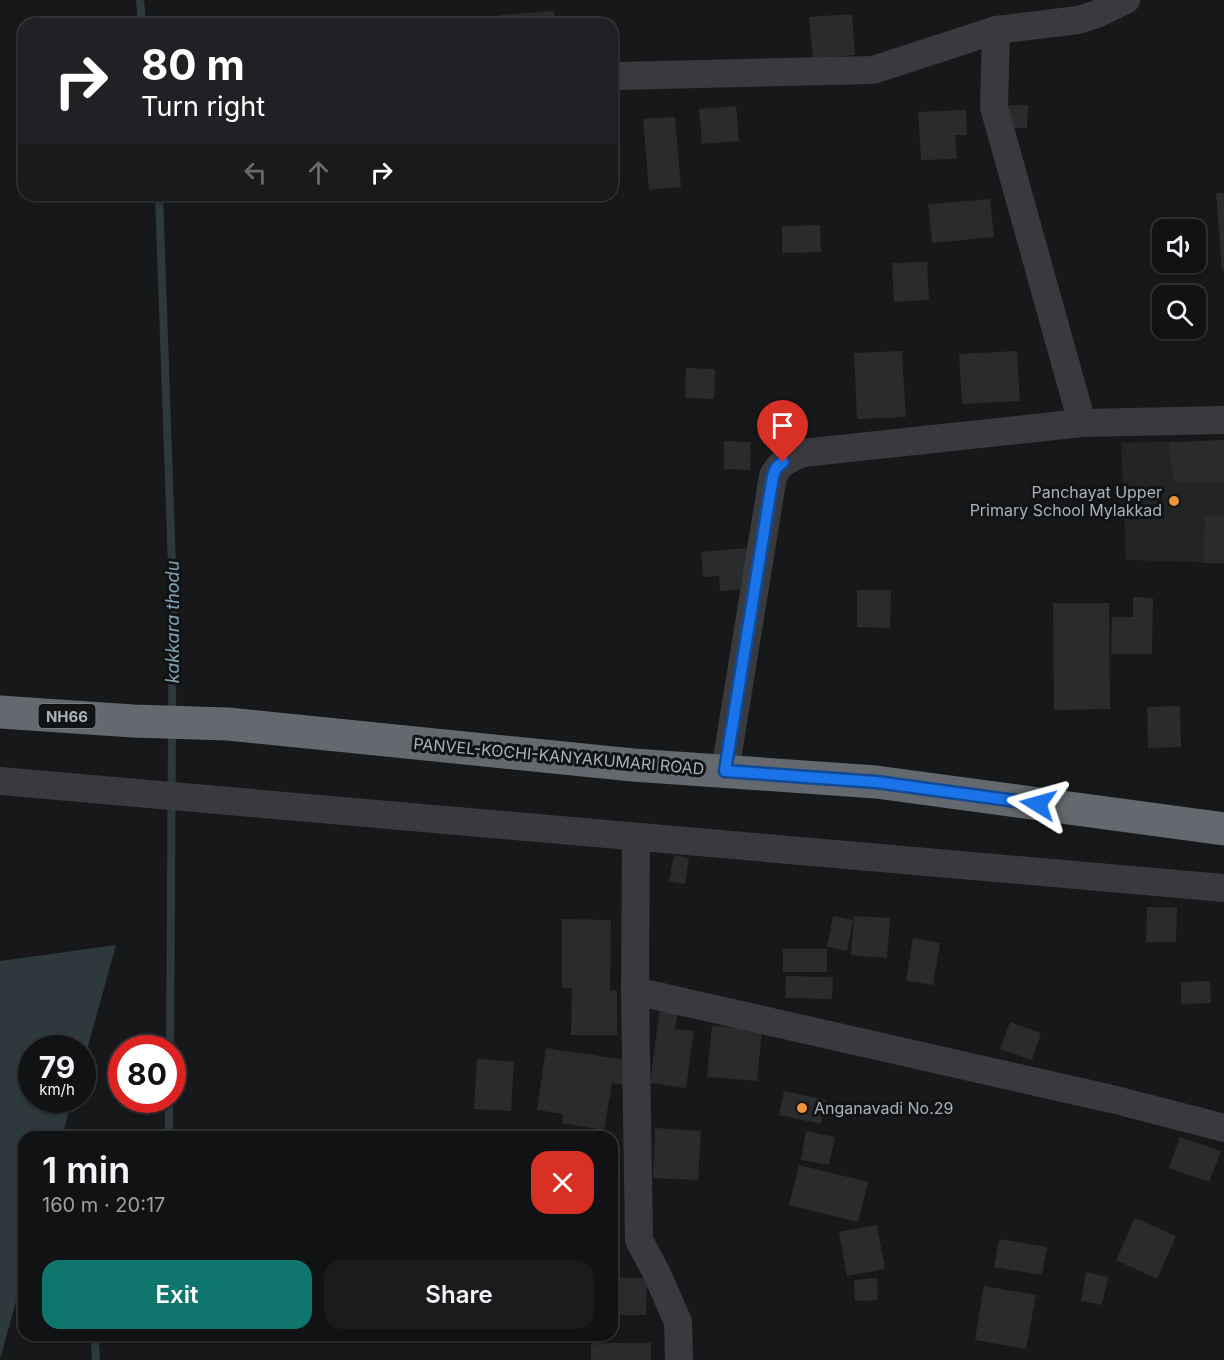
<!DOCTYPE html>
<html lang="en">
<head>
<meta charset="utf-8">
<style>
  :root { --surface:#111213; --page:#1a1b1c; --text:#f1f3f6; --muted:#9c9ea0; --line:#303233; --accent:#0f766e }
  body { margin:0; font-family:Inter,sans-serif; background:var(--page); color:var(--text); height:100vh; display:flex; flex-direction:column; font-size:22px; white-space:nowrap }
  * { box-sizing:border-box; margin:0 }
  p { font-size:20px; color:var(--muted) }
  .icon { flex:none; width:33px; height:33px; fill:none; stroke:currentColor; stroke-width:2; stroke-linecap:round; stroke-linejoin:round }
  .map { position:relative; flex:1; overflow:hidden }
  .panel { position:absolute; left:18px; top:1131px; width:600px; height:210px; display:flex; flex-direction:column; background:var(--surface); border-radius:18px; box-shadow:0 2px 4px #0004,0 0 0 2px var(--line) }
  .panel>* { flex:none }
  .hud { position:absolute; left:18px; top:18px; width:600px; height:183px; border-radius:18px; box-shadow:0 2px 4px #0004,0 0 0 2px var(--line); background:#202124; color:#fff; overflow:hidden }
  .controls { position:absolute; left:1152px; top:219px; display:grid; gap:12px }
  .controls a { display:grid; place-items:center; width:54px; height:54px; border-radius:12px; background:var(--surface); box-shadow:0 2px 4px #0004,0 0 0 2px var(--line); font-size:30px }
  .speed { position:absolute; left:18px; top:1035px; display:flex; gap:12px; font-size:30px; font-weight:700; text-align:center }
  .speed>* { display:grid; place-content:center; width:78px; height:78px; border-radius:50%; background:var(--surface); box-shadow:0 2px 4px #0004,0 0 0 2px var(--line); line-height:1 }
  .speed small { font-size:15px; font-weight:400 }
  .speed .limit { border:9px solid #d22; background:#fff; color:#111 }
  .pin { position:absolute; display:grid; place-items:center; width:51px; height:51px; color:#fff; margin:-62px -26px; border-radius:50% 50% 50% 0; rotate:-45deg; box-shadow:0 0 6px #0007 }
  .pin .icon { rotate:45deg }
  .me { position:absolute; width:66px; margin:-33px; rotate:278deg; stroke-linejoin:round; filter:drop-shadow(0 0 4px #0008) }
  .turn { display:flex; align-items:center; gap:21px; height:126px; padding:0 24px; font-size:27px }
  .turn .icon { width:78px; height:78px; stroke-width:2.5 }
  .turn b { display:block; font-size:42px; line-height:51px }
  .lanes { display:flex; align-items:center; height:57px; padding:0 24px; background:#0003; justify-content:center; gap:30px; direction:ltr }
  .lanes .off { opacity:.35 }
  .round { display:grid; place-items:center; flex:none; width:63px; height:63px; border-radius:18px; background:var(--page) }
  .overview { display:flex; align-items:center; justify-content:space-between; height:102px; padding:0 24px }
  h1 { font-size:36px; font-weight:600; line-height:45px }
  .button { display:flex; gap:12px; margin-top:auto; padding:12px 24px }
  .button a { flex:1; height:69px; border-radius:18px; background:var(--accent); color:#fff; font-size:24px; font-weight:600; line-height:69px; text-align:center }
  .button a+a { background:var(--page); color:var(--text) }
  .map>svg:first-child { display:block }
  .built { fill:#232426 }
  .water { fill:#2d393d }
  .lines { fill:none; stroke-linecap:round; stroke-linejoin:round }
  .stream { stroke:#2d393d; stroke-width:8 }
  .building { fill:#2a2b2d }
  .minor { stroke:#383a3e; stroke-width:28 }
  .highway { stroke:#64696f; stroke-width:33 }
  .route-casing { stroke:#114b97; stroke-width:15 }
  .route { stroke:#1a73e8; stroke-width:10 }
  .poi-dot { fill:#f19538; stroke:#121314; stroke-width:2 }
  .labels { text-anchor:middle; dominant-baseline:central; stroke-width:6; stroke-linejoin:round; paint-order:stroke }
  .shield { fill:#121314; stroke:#7c8288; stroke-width:1.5 }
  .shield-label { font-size:15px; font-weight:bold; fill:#aab1b9 }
  .poi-label { font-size:16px; fill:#aab1b9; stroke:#121314; text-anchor:end }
  .street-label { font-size:16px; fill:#aab1b9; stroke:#121314 }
  .water-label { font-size:18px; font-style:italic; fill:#81a4b4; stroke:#121314 }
</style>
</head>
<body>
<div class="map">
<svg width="1224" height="1360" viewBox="0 0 1224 1360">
  <rect width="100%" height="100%" fill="#171819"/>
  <path class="built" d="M1224,440V563L1126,560L1121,443Z"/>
  <path class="water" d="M116,945L83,1064L82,1048H32V1100H72L62,1137H24V1273L0,1359V961Z"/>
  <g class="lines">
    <g class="stream">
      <path d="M140,0L142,24"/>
      <path d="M159,195L173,595L172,716"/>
      <path d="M170,1048L172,729"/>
      <path d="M169,1137V1100"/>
      <path d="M96,1360L95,1344L98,1335"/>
    </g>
  </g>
  <g class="building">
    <path d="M554,11L555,24H501L500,15Z"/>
    <path d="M852,14L855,55L813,59L809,17Z"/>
    <path d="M1009,105H1028L1027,128H1008Z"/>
    <path d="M736,106L739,141L702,144L699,109Z"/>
    <path d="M966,110L967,135H955L957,159L921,160L918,112Z"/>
    <path d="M675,117L681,187L649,190L643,119Z"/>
    <path d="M1216,193H1224V271H1222Z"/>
    <path d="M990,199L994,237L932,243L928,204Z"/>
    <path d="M820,225L821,252L782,253V226Z"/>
    <path d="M927,262L929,300L894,302L892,263Z"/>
    <path d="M902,351L906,417L857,419L854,353Z"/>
    <path d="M1017,351L1020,401L962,404L959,354Z"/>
    <path d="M686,368L715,369L714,399L685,398Z"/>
    <path d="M1224,440V482L1174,483L1169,443Z"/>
    <path d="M724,441L751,442L750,470L724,469Z"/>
    <path d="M1205,516H1224V563H1203Z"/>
    <path d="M747,548L750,589L720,591L719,576L703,577L701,552Z"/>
    <path d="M857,590H891L890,628L857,627Z"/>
    <path d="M1133,597L1153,598L1152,654H1111L1112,617H1133Z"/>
    <path d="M1053,603H1109L1110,709L1054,710Z"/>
    <path d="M1180,706L1181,747L1148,748L1147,707Z"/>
    <path d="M674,855L689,858L685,884L669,881Z"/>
    <path d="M1147,907H1177L1176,942H1146Z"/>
    <path d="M833,916L853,920L847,951L827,947Z"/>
    <path d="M854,916L890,918L887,958L851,955Z"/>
    <path d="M562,919L611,920L610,991L617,990V1035H571L572,988H562Z"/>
    <path d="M913,938L940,943L933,985L906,981Z"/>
    <rect x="783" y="949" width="44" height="23"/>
    <path d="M786,976L833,977L832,999L785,998Z"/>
    <path d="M1210,981L1211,1003L1181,1004V982Z"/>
    <path d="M660,1008L678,1011L675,1029L694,1031L686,1088L650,1083Z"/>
    <path d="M1010,1022L1041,1033L1032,1060L1000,1049Z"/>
    <path d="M712,1026L762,1030L757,1081L707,1077Z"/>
    <path d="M546,1048L626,1060L623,1085L612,1083L604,1130L562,1123L563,1114L537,1110Z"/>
    <path d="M477,1059L514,1062L511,1111L474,1109Z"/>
    <path d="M784,1091L826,1100L821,1124L779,1115Z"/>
    <path d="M655,1128L701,1131L698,1180L653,1178Z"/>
    <path d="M806,1131L835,1137L829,1165L801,1160Z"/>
    <path d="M1180,1137L1221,1151L1209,1182L1169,1168Z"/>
    <path d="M799,1165L868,1182L858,1222L789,1205Z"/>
    <path d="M1135,1218L1176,1236L1157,1279L1116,1260Z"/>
    <path d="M877,1225L885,1269L847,1276L839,1232Z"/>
    <path d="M999,1239L1047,1247L1042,1275L994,1267Z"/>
    <path d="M1086,1272L1108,1277L1102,1305L1081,1301Z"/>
    <path d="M612,1278H647L646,1315H612Z"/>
    <path d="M877,1278L878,1300L855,1301L854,1280Z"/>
    <path d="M984,1286L1036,1295L1026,1349L975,1340Z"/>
    <rect x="591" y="1343" width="60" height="17"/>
  </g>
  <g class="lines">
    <g class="minor">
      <path d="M996,30L1078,20L1097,14L1126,0"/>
      <path d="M617,76L873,70L996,30L994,107L1082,423"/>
      <path d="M725,771L773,476C779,463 790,457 803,453L1082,423L1224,420"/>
      <path d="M0,781L1224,888"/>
      <path d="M636,837L635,991L639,1240L657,1274L678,1322L679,1360"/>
      <path d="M635,991L1116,1100L1224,1128"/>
    </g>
    <path class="highway" d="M0,712L133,721L228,724L633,765L876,782L1224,829"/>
  </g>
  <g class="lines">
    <defs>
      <path id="route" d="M783,462L776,468L773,476L725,771L876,782L1038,804"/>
    </defs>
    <use href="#route" class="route-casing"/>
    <use href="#route" class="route"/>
  </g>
  <g class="poi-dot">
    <circle cx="1174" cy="501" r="6"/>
    <circle cx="802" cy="1108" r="6"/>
  </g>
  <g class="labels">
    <rect class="shield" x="38.5" y="704" width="57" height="24" rx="4.5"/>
    <g class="shield-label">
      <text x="67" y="716">NH66</text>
    </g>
    <g class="poi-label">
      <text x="1162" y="492">Panchayat Upper<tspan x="1162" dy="18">Primary School Mylakkad</tspan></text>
      <text x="814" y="1108" text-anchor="start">Anganavadi No.29</text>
    </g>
    <g class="street-label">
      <text transform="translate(559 756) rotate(5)">PANVEL-KOCHI-KANYAKUMARI ROAD</text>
    </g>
    <g class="water-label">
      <text transform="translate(172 622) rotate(-90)">kakkara thodu</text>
    </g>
  </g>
</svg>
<div class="controls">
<a><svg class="icon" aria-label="sound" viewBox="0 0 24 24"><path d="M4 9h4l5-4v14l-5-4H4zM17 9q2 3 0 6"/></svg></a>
<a><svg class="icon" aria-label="search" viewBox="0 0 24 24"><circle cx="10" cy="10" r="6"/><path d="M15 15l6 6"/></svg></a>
</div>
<div class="speed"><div>79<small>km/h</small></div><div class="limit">80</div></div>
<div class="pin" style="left:783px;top:462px;background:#d93025"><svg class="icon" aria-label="arrive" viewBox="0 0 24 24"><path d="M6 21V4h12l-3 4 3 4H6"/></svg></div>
<svg class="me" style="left:1038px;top:804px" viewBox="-20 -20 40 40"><path d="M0-17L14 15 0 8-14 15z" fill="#1a73e8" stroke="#fff" stroke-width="4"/></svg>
<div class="hud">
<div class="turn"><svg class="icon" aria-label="right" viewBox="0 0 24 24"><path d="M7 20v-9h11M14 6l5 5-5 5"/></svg><div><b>80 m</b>Turn right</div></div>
<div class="lanes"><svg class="icon off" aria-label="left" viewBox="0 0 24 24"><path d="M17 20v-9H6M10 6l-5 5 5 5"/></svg><svg class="icon off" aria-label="ahead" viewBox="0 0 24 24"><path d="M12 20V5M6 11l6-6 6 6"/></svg><svg class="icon" aria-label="right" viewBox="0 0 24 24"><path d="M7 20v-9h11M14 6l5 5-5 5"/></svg></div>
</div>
<section class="panel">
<div class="overview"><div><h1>1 min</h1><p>160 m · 20:17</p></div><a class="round" style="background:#d93025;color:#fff"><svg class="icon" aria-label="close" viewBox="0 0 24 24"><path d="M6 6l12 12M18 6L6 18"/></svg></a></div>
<div class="button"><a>Exit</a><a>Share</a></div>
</section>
</div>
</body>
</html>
